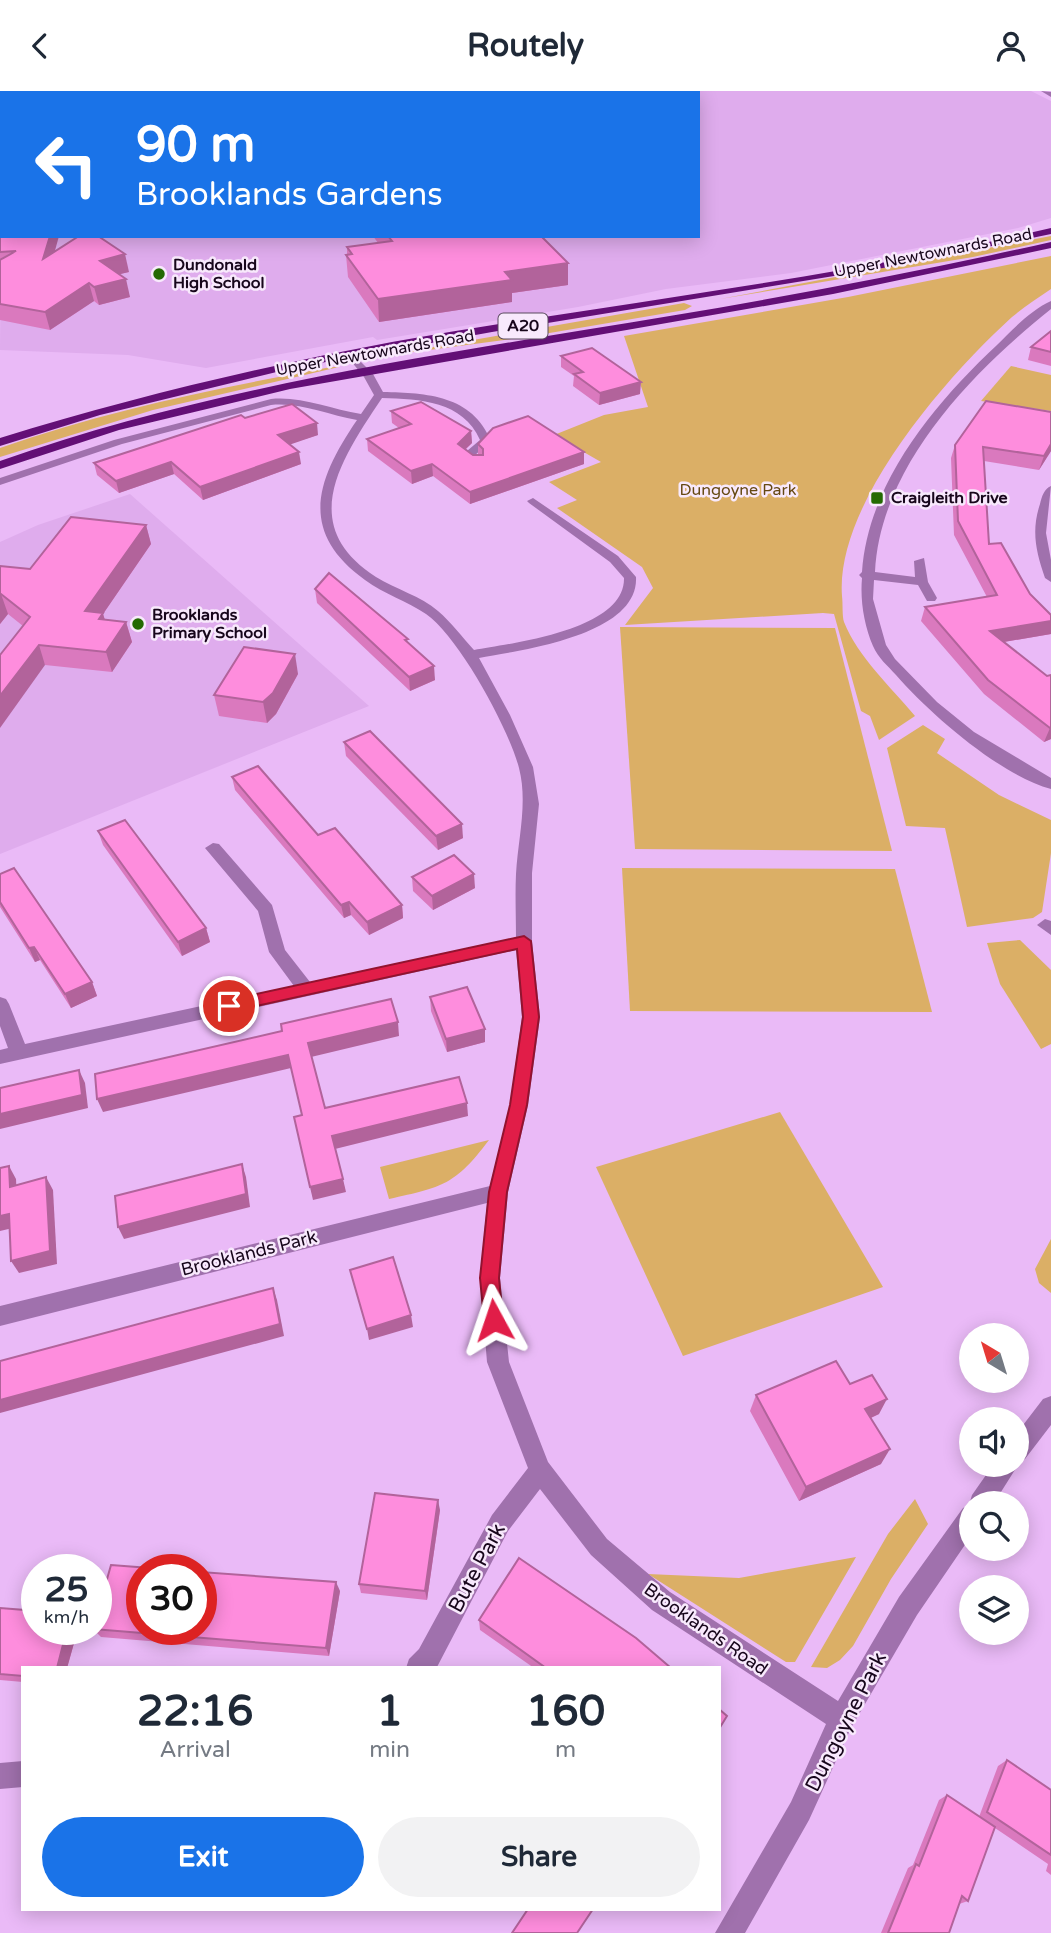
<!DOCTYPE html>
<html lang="en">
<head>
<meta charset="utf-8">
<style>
  :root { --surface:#fff; --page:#f2f2f3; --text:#1f2937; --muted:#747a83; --accent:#1a73e8 }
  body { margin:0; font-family:"Varela Round",sans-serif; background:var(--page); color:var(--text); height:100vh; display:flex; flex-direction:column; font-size:26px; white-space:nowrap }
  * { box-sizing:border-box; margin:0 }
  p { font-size:23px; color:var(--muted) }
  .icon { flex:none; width:38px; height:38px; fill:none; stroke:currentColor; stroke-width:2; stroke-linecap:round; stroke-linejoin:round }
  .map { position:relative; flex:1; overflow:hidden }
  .side { position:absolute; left:21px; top:1575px; width:700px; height:245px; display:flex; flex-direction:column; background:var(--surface); border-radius:0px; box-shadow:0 4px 18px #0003 }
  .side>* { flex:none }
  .hud { position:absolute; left:0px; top:0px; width:700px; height:147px; box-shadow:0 4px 18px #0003; background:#1a73e8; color:#fff; overflow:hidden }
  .needle { width:46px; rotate:322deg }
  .controls { position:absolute; left:959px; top:1232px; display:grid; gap:14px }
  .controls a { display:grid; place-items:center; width:70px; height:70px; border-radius:50%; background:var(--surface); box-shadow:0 4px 18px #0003; font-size:35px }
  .speed { position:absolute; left:21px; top:1463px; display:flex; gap:14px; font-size:35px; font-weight:700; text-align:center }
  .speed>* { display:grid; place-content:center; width:91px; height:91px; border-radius:50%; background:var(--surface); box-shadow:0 4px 18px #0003; line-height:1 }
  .speed small { font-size:18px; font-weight:400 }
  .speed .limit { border:10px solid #d22; background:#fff; color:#111 }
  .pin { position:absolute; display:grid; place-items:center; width:60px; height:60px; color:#fff; margin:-30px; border:4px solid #fff; border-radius:50%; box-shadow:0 2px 7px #0007 }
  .me { position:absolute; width:77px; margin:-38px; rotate:355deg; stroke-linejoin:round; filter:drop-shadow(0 0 5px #0008) }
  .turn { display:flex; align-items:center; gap:24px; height:147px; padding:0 21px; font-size:32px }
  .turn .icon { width:91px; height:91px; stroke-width:2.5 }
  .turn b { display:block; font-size:49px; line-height:60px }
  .eta { display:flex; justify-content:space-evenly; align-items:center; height:119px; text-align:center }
  .eta b { font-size:42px; font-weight:700; line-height:49px }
  .cta { display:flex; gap:14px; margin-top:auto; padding:14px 21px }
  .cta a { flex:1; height:80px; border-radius:42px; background:var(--accent); color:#fff; font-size:28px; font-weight:700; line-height:80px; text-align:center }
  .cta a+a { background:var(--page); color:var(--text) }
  header { display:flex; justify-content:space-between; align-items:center; height:91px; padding:0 21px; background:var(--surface); font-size:32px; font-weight:700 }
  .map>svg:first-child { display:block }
  .built { fill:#dfaced }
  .green { fill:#dbaf66 }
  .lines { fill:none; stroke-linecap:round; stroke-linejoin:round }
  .minor { fill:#a071ad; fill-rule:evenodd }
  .trunk { fill:#630f76; fill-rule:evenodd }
  .wall { fill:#da79be }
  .shaded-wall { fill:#b2639b }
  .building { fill:#fe8ddd; stroke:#b2639b; stroke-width:2 }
  .route { fill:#e11d48; stroke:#92132f; stroke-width:2 }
  .poi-dot { fill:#246a03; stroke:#f8e9fc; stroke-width:2.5 }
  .labels { text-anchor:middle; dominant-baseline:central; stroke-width:5; stroke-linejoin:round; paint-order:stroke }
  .far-street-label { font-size:16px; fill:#17061b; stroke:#f8e9fc }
  .far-poi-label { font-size:16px; font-weight:bold; fill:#17061b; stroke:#f8e9fc; text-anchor:start }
  .shield { fill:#f8e9fc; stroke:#5a4a5e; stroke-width:2 }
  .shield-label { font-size:16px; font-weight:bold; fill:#17061b }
  .far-park-label { font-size:16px; fill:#654812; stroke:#f8e9fc }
  .street-label { font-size:18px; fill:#17061b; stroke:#f8e9fc }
  .near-street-label { font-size:21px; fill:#17061b; stroke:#f8e9fc }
</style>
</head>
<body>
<header><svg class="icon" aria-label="back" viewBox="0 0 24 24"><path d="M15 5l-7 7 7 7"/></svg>Routely<svg class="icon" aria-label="person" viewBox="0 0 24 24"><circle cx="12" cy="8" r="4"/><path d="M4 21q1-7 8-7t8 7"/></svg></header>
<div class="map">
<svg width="1051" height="1842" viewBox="0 0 1051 1842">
  <rect width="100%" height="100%" fill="#eabaf7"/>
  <g class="built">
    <path d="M224,0H1031L1051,10V127L1018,137L791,182L666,198L578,216L377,249L373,246L206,277L128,264L0,259L2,46V145H698V2H213Z"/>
    <path d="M130,403L369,615L0,763V451L38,434Z"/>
  </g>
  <g class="green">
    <path d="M1051,145V149L973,166L720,208Z"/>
    <path d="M1051,165V198C1038,207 1024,216 1012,226C946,286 835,413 842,505C843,513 842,525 844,531C858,566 891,596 915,625L879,649L870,625L861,620L834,523L823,522L625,534L653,497L642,476L557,417L577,409L549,391L601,371L554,344L604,324L648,316L624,245L848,206Z"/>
    <path d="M684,212L692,215L685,219L526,246L376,266Z"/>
    <path d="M1011,275L1051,284V320L981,310Z"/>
    <path d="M331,276H339L153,319L0,366V357C107,319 220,297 331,276Z"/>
    <path d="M620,536L835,537L892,760L635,758Z"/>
    <path d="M923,634L945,648L937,662L999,704L1051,729V762L1042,821L1033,827L967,836L945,737L906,735L887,657Z"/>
    <path d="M622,777L895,778L932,921L630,920Z"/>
    <path d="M1020,849L1051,879V953L1041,958L1000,893L987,852Z"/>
    <path d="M780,1021L883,1196L683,1265L596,1076Z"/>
    <path d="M489,1049C455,1094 443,1096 389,1108L380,1076Z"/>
    <path d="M1051,1148V1202L1039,1192L1035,1178Z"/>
    <path d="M915,1408L928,1433L891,1488L853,1555L840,1569L827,1577L811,1576L888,1443Z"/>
    <path d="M856,1466L795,1571H786L648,1483L739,1487Z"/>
  </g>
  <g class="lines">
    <g class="minor">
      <path d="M1041,0L1051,1V6Z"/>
      <path d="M1051,210V218C972,281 880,375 875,481L915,486L914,470L924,467L928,491L937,507L935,510H927L918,494L874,489L873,508L886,554L895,568L937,611L974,641L1051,687V698C1000,684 931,624 896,584C888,575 878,567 873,555C864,534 860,509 862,487L859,484L862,481C868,392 934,313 997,254C1012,239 1031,219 1051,210Z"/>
      <path d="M351,261L373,283L383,301C427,302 472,304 491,350L474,365L481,370V374H473L461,365L480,349C463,310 420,308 382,307C342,367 295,434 376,486C395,498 421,505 438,520C451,531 462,546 474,559C513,552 625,539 624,487L610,471L529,412L527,410L533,407L618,465L636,486C639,544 522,559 479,567L510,624L533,676L539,713L532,782V851L540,926L528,1014L508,1101L500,1187L509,1271L548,1371L607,1448L670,1501L838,1610L899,1506L963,1417L969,1414L972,1404L993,1374H1017V1342L1043,1308L1051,1305V1334L1025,1368L1017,1371L1018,1374L994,1412H971V1445L917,1524L851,1637L809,1729L745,1842H715L791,1711L826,1633L652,1519L591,1464L540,1398L508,1440L437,1576L406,1577L409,1568L419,1558L492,1424L528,1377L487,1271L480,1187L487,1112L0,1235V1215L490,1095L510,1014L522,926L516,859L0,973V959L8,957L0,935V906L6,908L9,913L25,953L294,895L269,861L258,820L205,757L213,752L219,753L272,814L285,859L310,891L516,847C516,825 515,804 516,783C518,747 528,712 519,677C509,638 459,546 426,523C407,510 384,503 365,489C298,441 316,389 357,329C328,324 300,311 271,314L122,353L0,394V387L114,349L271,308C301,305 330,318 361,323L374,304L364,286L346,264Z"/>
      <path d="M1051,395L1046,442L1051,469V491L1045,487C1036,461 1031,440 1040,413C1042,405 1044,398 1051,395Z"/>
      <path d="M1045,828L1051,830V844L1037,834Z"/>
      <path d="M23,1670V1696L0,1698V1672Z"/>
    </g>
    <g class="trunk">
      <path d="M1051,137V143L889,176L492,241L293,277L100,324L0,355V347C129,307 259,276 392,251C612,212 834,188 1051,137Z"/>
      <path d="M1051,151V157L833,203L290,298L119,339L0,378V370C189,303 387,272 584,239C741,214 896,186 1051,151Z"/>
    </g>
  </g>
  <g class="wall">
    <path d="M0,105L55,161L129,181L119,183L130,206L99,214L94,210L50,239L0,229Z"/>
    <path d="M373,145H541L568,194L512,202V211L379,231L348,186L346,164H347V156L378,152Z"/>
    <path d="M1051,240V275L1028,269L1031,256Z"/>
    <path d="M561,265L640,303L599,314L573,295L574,285L561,276Z"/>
    <path d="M391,320L471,340L472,352L465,359L473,364H478V353L584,373L470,413L433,385L412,393L368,360L367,348L399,337L392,332Z"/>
    <path d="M245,327L318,344L289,353L301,373L203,409L174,383L119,402L97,384L94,372Z"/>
    <path d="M955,354L1051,360L1039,379L984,370L989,453L1051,543L1004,551L1047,585L1051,648L1044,651L984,603L921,530L925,516L987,506L954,444L951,367Z"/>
    <path d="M146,434L151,453L103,523L105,529L126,531L132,551L112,581L45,574L23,535L8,523L0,533V475L30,478Z"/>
    <path d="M315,498L408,552L435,589L410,600L317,512Z"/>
    <path d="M298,583L276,623L267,632L219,625L214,604Z"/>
    <path d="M344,651L463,747L438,759L346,665Z"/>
    <path d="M232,686L318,744L402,814L403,827L369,844L351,824L344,827L235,699Z"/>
    <path d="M98,740L206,837L210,851L182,865L103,754Z"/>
    <path d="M0,783L92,891L97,905L71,917L40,869L35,871L0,816Z"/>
    <path d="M412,786L475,797L433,819L413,800Z"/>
    <path d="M430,906L485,938V951L447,961L431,920Z"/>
    <path d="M850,1293L879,1323L871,1327L881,1373L799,1410L750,1320L756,1304Z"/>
    <path d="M440,1419L427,1509L361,1502L359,1493Z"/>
    <path d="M340,1500L329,1565L101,1546L93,1538Z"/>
    <path d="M0,1517L37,1538H78L67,1577H23V1591L0,1589Z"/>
    <path d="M479,1529L671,1577H534L480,1539Z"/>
    <path d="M1007,1669L1051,1699V1784L1046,1780L1048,1773L995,1737L968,1810L959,1813L949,1842H881L908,1777L913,1774L939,1709L947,1704L979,1726L998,1675Z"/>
  </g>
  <g class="shaded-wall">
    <path d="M50,145H59L48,185L43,168Z"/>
    <path d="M125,163L129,181L104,187L100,170Z"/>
    <path d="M568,172V194L512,202V211L379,231L378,208L505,181Z"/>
    <path d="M126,188L130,206L99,214L94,196Z"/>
    <path d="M89,192L94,210L50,239L45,221Z"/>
    <path d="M641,291L640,303L599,314L600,302Z"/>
    <path d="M317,332L318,344L280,357L278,344Z"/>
    <path d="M471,340L472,352L458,365V353Z"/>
    <path d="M1051,353V360L1039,379L1044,365Z"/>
    <path d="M299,361L301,373L203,409L200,396Z"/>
    <path d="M584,361V373L470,413V401Z"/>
    <path d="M171,371L174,383L119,402L116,390Z"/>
    <path d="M432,373L433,385L412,393L411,380Z"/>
    <path d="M146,434L151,453L103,523L109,542L85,520Z"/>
    <path d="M1,503L8,523L0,533V504Z"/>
    <path d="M1051,530V543L986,554L990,540Z"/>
    <path d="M126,531L132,551L112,581L106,561Z"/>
    <path d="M39,554L45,574L0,637V605Z"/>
    <path d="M295,563L298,583L276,623L267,632L263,611Z"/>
    <path d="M434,575L435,589L410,600L409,586Z"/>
    <path d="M1050,637H1051V648L1044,651Z"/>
    <path d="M462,733L463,747L438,759L436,745Z"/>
    <path d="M474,783L475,797L433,819L432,805Z"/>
    <path d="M349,811L351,824L344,827L341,814Z"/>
    <path d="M402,814L403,827L369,844L367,831Z"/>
    <path d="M206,837L210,851L182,865L178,851Z"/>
    <path d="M34,856L40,869L35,871L29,857Z"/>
    <path d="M92,891L97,905L71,917L65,903Z"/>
    <path d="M398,931L399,945L311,966L308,952Z"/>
    <path d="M485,938V951L447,961L446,948Z"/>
    <path d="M288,964L291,977L103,1021L97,1008Z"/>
    <path d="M79,979L85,992L88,1017L0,1038V1023Z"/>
    <path d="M467,1012L468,1025L335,1058L332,1045Z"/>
    <path d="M242,1073L246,1086L250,1116L124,1148L118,1136Z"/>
    <path d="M9,1075L16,1088L17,1108L10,1096Z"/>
    <path d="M46,1086L53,1099L57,1173L19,1182L11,1170Z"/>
    <path d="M343,1088L346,1101L313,1109L310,1096Z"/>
    <path d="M9,1123L17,1136L0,1140V1125Z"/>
    <path d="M273,1197L277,1209L284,1245L0,1322V1309Z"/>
    <path d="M411,1224L413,1236L369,1249L367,1238Z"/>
    <path d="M887,1308L879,1323L857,1333L865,1318Z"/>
    <path d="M890,1358L881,1373L799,1410L806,1396Z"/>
    <path d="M438,1409L440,1419L427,1509L425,1500Z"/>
    <path d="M336,1491L340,1500L329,1565L326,1557Z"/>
    <path d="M67,1538H78L67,1577H57Z"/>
  </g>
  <g class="building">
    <path d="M177,0H378L380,2H179Z"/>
    <path d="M525,0H614L616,2H528Z"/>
    <path d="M0,105H2V145H50L43,168L79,145H98L125,163L100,170L126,188L94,196L89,192L45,221L0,213V169L16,160L0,161Z"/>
    <path d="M388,145H541L568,172L505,181L512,189L378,208L346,164L352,163L347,156L392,150Z"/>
    <path d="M1051,240V261L1031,256Z"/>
    <path d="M592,257L641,291L600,302L574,283L583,281L561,265Z"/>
    <path d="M986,310L1051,321V353L1044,365L983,356L989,453L1001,452L1030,503L1051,524V530L990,540L1047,585L1051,584V637H1050L988,589L925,516L997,504L958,430L955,354Z"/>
    <path d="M421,311L471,340L458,353L473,364H483V358L478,353L493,337L528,325L584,361L470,401L432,373L411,380L367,348L411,333L391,320Z"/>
    <path d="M292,313L317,332L278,344L299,361L200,396L171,371L116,390L94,372L241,324L245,327Z"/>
    <path d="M71,426L146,434L85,520L103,522L99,528L126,531L106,561L39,554L0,605V564L30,526L1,503L0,504V475L30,478Z"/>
    <path d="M329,482L408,548L405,549L434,575L409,586L315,498Z"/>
    <path d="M244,556L295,563L273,602L263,611L214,604Z"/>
    <path d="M370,640L462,733L436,745L344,651Z"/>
    <path d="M258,675L318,744L335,737L402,814L367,831L349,811L341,814L232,686Z"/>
    <path d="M125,729L206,837L178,851L98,740Z"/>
    <path d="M454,764L474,783L432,805L412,786Z"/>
    <path d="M14,777L92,891L65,903L34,856L29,857L0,811V783Z"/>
    <path d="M467,896L485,938L446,948L430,906Z"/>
    <path d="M391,908L398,931L308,952L325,1017L459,986L467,1012L332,1045L343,1088L310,1096L294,1026L302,1024L288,964L97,1008L95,983L282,940L281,933Z"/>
    <path d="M79,979L82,1004L0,1023V997Z"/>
    <path d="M242,1073L246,1103L118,1136L115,1105Z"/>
    <path d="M9,1075L10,1096L46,1086L50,1160L11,1170L9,1123L0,1125V1077Z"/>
    <path d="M393,1166L411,1224L367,1238L350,1179Z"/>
    <path d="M273,1197L280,1233L0,1309V1270Z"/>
    <path d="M836,1270L850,1293L872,1284L887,1308L865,1318L890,1358L806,1396L756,1304Z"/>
    <path d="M375,1402L438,1409L425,1500L359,1493Z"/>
    <path d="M519,1467L636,1547L671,1577H546L479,1529Z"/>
    <path d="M111,1474L176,1479H142V1538H201V1481L336,1491L326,1557L93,1538H96V1527Z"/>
    <path d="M0,1517L37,1520V1538H67L57,1577H23V1585L0,1583Z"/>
    <path d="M719,1618L727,1625L719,1638Z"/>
    <path d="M1007,1669L1051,1699V1764L987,1721Z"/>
    <path d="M947,1704L995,1736L968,1810L962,1805L949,1842H888L916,1773L919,1775Z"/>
    <path d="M528,1818H593L577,1842H512Z"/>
  </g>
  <path class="route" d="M524,845L531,850L539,926L527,1014L507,1101L499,1187L503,1229L500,1235L494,1238L487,1235L484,1229L480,1187L489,1101L510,1014L523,926L517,858L229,921L221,915L229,909Z"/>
  <g class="poi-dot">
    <circle cx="159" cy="183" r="7"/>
    <rect x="870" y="400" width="14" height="14" rx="3.5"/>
    <circle cx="138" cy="533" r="7"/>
  </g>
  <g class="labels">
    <g class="far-street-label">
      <text transform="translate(933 162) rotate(-11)">Upper Newtownards Road</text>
      <text transform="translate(375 262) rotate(-10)">Upper Newtownards Road</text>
    </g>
    <g class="far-poi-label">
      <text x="173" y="174">Dundonald<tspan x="173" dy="18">High School</tspan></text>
      <text x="891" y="407">Craigleith Drive</text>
      <text x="152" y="524">Brooklands<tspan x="152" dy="18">Primary School</tspan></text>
    </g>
    <rect class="shield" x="498.5" y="222.5" width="49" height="25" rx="5"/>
    <g class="shield-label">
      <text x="523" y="235">A20</text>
    </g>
    <g class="far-park-label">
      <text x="738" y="399">Dungoyne Park</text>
    </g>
    <g class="street-label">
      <text transform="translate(249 1162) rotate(-14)">Brooklands Park</text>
      <text transform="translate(706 1538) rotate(35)">Brooklands Road</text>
    </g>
    <g class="near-street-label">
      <text transform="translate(477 1477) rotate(-62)">Bute Park</text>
      <text transform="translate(846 1631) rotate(-63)">Dungoyne Park</text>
    </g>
  </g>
</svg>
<div class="controls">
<a><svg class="needle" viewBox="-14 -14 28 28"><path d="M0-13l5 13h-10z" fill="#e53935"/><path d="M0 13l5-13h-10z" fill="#747a83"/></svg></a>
<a><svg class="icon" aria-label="sound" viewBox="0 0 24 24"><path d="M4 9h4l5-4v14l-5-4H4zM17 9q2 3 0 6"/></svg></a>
<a><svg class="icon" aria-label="search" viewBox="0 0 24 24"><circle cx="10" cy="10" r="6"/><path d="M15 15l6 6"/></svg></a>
<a><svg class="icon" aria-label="layers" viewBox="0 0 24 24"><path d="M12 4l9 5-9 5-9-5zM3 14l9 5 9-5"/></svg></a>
</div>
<div class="speed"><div>25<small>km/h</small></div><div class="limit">30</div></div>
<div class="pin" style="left:229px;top:915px;background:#d93025"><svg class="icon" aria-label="arrive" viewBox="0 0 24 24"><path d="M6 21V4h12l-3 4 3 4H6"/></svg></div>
<svg class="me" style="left:494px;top:1229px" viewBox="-20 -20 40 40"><path d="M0-17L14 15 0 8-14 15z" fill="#e11d48" stroke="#fff" stroke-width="4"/></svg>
<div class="hud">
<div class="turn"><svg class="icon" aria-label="left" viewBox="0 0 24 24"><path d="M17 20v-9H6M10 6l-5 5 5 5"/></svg><div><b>90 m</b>Brooklands Gardens</div></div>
</div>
<section class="side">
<div class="eta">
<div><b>22:16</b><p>Arrival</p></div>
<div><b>1</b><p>min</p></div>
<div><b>160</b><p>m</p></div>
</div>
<div class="cta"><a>Exit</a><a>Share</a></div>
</section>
</div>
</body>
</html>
